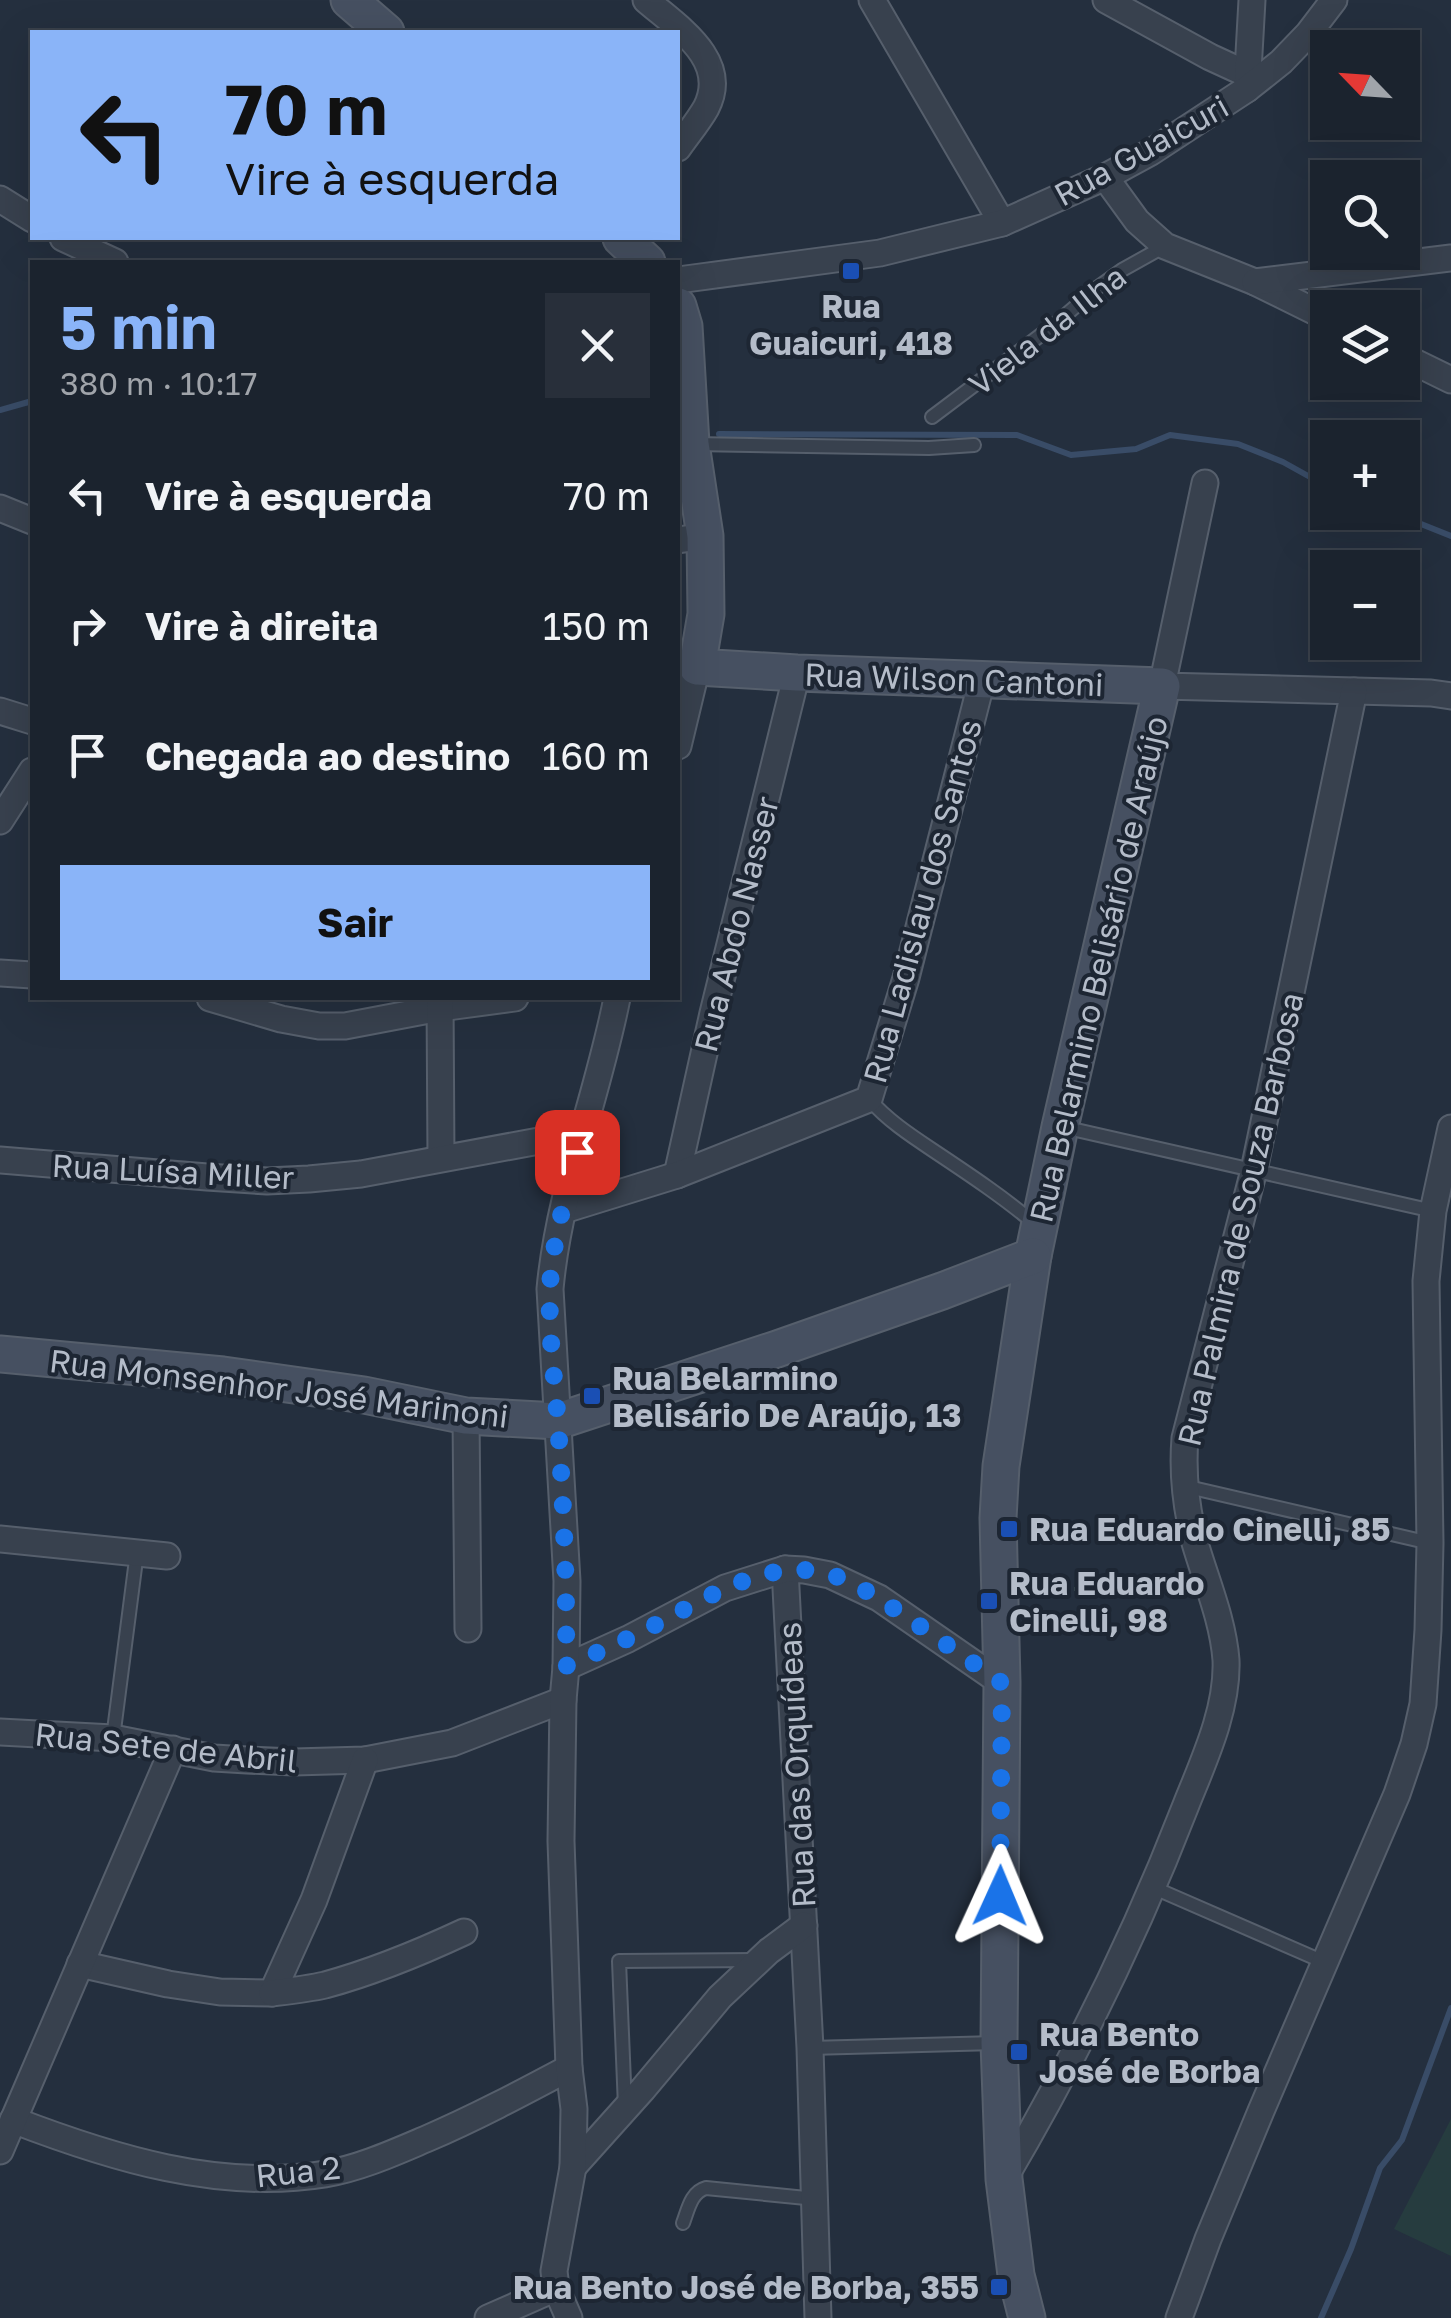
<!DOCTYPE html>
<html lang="pt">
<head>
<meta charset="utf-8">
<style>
  :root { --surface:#1b232e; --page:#282f3a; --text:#f1f3f6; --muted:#a0a4aa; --line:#39404a; --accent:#8ab4f8 }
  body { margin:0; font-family:"Golos Text",sans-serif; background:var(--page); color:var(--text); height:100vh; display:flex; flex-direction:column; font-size:38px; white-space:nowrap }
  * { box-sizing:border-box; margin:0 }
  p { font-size:32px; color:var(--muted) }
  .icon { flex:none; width:55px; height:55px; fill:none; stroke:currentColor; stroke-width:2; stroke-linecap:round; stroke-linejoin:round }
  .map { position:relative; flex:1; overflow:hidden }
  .details { position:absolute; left:30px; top:260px; width:650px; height:740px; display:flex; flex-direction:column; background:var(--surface); border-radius:0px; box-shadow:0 10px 40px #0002,0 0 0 2px var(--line) }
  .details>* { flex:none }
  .guide { position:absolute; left:30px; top:30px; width:650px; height:210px; border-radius:0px; box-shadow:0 10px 40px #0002,0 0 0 2px var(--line); background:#8ab4f8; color:#111; overflow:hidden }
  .needle { width:65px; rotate:295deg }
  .controls { position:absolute; left:1310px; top:30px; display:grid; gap:20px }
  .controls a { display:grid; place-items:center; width:110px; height:110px; border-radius:0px; background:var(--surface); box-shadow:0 10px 40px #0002,0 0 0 2px var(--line); font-size:50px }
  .pin { position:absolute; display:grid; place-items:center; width:85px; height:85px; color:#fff; margin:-42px; border-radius:20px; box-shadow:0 5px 15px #0006 }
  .me { position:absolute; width:110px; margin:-55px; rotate:1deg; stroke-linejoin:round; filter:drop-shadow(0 0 8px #0008) }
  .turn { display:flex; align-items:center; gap:35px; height:210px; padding:0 30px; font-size:45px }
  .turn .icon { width:130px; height:130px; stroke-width:2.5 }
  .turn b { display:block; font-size:70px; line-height:85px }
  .round { display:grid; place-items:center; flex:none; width:105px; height:105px; border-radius:0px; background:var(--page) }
  .headline { display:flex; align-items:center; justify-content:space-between; height:170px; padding:0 30px }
  h1 { font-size:60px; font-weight:700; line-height:75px; color:var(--accent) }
  .primary-button { display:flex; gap:20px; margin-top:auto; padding:20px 30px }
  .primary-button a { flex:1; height:115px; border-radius:0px; background:var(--accent); color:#111; font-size:40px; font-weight:700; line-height:115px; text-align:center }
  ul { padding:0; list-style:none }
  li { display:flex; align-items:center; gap:30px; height:130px; padding:0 30px }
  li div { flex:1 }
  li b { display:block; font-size:38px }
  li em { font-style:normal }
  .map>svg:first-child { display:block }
  .green { fill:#263c3f }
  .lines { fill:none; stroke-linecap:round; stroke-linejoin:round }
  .stream { stroke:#394c67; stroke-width:6 }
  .lane-casing { stroke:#565f6c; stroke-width:16 }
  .street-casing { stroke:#565f6c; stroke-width:29 }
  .secondary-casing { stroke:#565f6c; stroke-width:39 }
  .path { stroke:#44595c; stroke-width:4; stroke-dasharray:8 8; stroke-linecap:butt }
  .lane { stroke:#38414e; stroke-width:12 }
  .street { stroke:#38414e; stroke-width:25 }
  .secondary { stroke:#465061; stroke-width:35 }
  .route { stroke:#1a73e8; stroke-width:18; stroke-dasharray:0 32.4 }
  .transit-dot { fill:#1a4fb4; stroke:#1d2633; stroke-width:4 }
  .labels { text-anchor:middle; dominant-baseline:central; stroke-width:8; stroke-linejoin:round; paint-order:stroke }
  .street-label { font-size:32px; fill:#b4bcc9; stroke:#1d2633 }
  .poi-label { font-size:32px; font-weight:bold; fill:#b4bcc9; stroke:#1d2633; text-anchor:start }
</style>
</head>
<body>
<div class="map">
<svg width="1451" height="2318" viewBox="0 0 1451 2318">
  <rect width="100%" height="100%" fill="#242f3e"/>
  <path class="green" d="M1451,2119V2256L1394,2229Z"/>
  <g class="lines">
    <g class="stream">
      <path d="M0,410L32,401"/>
      <path d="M719,434L1017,435L1071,455L1136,449L1170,435L1238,444L1283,462L1328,487"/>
      <path d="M1391,512L1451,536"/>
      <path d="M1321,2318L1351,2249L1380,2168L1402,2140L1451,2008"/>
    </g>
    <defs>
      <g id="lane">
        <path d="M932,417L1054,325L1097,288L1122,270L1165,246"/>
        <path d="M694,444L929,448L974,445"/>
        <path d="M869,1099C888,1121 913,1137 937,1153C970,1175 1003,1197 1034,1223"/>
        <path d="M1063,1127L1433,1211"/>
        <path d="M1184,1486L1430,1543"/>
        <path d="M113,1738L137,1552"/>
        <path d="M1152,1887L1324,1962"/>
        <path d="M810,2048L996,2043"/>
        <path d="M625,2107L619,1961L758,1960"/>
        <path d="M683,2223C688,2210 691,2192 706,2188L816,2199"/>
      </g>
      <g id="street">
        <path d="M646,0C677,27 731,60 706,108C698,122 687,135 678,148"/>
        <path d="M872,0L1002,223"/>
        <path d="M1106,0L1210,57L1247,74"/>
        <path d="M1247,89L1252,0"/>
        <path d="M1105,177L1137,221L1165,246L1255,282L1328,318"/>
        <path d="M0,199L32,219"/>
        <path d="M63,238L115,262"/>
        <path d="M678,280L880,253L1002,223L1105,177L1151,152L1247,89L1281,62L1308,34L1334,0"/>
        <path d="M1255,282L1451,258"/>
        <path d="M1402,356L1451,380"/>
        <path d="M1205,483L1162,686L1431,693L1451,696"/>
        <path d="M0,508L32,521"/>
        <path d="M678,540L705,536"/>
        <path d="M0,711L32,721"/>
        <path d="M678,746L697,667"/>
        <path d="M0,821L32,771"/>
        <path d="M0,973L32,975"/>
        <path d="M210,998L281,1019L319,1026H345L440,1008L515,998"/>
        <path d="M440,998L441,1158"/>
        <path d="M0,1160L207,1177L267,1181L309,1179L361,1174L582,1133"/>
        <path d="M677,1175L713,1013L797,673"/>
        <path d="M564,1210L677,1175L869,1099L906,978L982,680"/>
        <path d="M466,1416L468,1629"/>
        <path d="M0,1539L167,1556"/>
        <path d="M785,1569L810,2048L818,2318"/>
        <path d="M566,1667L628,1639L725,1588L785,1569L804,1570L830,1575L879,1598L1002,1683"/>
        <path d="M0,1732L113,1738L214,1758L247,1760L294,1762L365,1760L452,1743L563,1700"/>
        <path d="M80,1964L168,1984L220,1992L272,1993L314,1900L365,1760"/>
        <path d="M272,1993C289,1991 308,1989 325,1985C373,1972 419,1953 464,1932"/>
        <path d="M13,2120C112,2158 218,2191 325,2174C360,2168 393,2153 426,2139C475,2118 522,2093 569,2068"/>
        <path d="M0,2151L173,1749"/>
        <path d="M573,2167L643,2089L720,1997L769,1951L804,1925"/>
        <path d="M1004,2179C1074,2060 1136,1934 1186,1805C1204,1760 1228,1709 1226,1660C1223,1620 1206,1581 1195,1543C1186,1508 1182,1475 1185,1438L1254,1170L1354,691"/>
        <path d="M488,2318L556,2288"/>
        <path d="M569,2318L556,2288L554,2271L573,2167L574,2109L569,2068L561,1841L563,1700L566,1667L567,1581L550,1289C559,1190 598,1095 617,998"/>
        <path d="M1179,2318L1208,2239L1261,2111L1397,1794L1414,1744L1423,1704L1428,1630L1430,1543L1426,1281L1433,1211L1451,1128"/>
      </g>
      <g id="secondary">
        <path d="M349,0L386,32"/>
        <path d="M621,238L647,262"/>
        <path d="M678,306L684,326L691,444L705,536L706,614L697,667L797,673L1162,686L1060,1127L1033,1256L1001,1466L998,1518L1002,1683L999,2043L1004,2179L1016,2275L1027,2318"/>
        <path d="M0,1354L223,1375L364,1395L466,1416L558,1421L777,1349L942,1291L1033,1256"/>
      </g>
    </defs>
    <use href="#lane" class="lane-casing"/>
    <use href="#street" class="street-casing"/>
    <use href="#secondary" class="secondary-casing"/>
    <path class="path" d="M1026,1590L1186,1587"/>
    <use href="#lane" class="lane"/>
    <use href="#street" class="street"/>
    <use href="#secondary" class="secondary"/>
  </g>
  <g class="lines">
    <path class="route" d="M577,1152C566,1196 552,1242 550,1287C548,1337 556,1388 559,1438C564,1515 567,1590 566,1666C594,1654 622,1642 649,1628C705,1600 770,1553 835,1576C864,1587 888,1605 914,1622C943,1642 973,1663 1002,1683L1000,1896"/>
  </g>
  <g class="transit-dot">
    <rect x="841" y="261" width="20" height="20" rx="5"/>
    <rect x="582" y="1386" width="20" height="20" rx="5"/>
    <rect x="999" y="1519" width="20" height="20" rx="5"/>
    <rect x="979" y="1591" width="20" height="20" rx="5"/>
    <rect x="1009" y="2042" width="20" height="20" rx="5"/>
    <rect x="989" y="2277" width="20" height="20" rx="5"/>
  </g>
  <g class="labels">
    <g class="street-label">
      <text transform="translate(1141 150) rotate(-29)">Rua Guaicuri</text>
      <text transform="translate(1047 330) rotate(-38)">Viela da Ilha</text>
      <text transform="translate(954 679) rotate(2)">Rua Wilson Cantoni</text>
      <text transform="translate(922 901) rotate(-75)">Rua Ladislau dos Santos</text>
      <text transform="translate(736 924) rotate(-76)">Rua Abdo Nasser</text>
      <text transform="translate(1098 969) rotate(-77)">Rua Belarmino Belisário de Araújo</text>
      <text transform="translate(173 1171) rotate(3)">Rua Luísa Miller</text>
      <text transform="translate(1240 1219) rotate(-77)">Rua Palmira de Souza Barbosa</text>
      <text transform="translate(279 1388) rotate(7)">Rua Monsenhor José Marinoni</text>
      <text transform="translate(166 1747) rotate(6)">Rua Sete de Abril</text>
      <text transform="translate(796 1765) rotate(-93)">Rua das Orquídeas</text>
      <text transform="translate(298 2171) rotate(-6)">Rua 2</text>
    </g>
    <g class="poi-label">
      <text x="851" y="306" text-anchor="middle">Rua<tspan x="851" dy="37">Guaicuri, 418</tspan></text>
      <text x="612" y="1378">Rua Belarmino<tspan x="612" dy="37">Belisário De Araújo, 13</tspan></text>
      <text x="1029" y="1529">Rua Eduardo Cinelli, 85</text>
      <text x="1009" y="1583">Rua Eduardo<tspan x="1009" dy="37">Cinelli, 98</tspan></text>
      <text x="1039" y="2034">Rua Bento<tspan x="1039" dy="37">José de Borba</tspan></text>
      <text x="979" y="2287" text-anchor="end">Rua Bento José de Borba, 355</text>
    </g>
  </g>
</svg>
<div class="controls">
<a><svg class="needle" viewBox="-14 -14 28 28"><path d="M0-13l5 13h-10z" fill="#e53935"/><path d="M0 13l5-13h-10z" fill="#a0a4aa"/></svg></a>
<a><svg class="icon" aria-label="search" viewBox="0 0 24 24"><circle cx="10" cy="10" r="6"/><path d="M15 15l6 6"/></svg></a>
<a><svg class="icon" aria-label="layers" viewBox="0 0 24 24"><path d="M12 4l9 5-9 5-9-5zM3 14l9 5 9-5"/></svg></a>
<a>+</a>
<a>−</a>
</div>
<div class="pin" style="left:577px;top:1152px;background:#d93025"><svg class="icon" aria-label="arrive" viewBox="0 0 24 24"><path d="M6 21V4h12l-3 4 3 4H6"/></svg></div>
<svg class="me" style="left:1000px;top:1896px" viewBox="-20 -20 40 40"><path d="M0-17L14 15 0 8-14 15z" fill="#1a73e8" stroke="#fff" stroke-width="4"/></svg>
<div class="guide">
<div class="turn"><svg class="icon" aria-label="left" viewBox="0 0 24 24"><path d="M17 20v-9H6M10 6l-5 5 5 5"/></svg><div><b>70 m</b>Vire à esquerda</div></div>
</div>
<section class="details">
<div class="headline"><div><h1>5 min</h1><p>380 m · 10:17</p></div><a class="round"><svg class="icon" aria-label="close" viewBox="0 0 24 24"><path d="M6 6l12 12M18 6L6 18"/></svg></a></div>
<ul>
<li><svg class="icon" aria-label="left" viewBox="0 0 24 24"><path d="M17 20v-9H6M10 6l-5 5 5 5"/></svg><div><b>Vire à esquerda</b></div><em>70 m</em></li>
<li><svg class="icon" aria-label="right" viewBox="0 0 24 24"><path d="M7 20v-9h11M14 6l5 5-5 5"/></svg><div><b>Vire à direita</b></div><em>150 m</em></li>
<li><svg class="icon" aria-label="arrive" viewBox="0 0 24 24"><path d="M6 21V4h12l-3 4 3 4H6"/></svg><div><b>Chegada ao destino</b></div><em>160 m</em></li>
</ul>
<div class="primary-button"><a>Sair</a></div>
</section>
</div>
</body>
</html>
